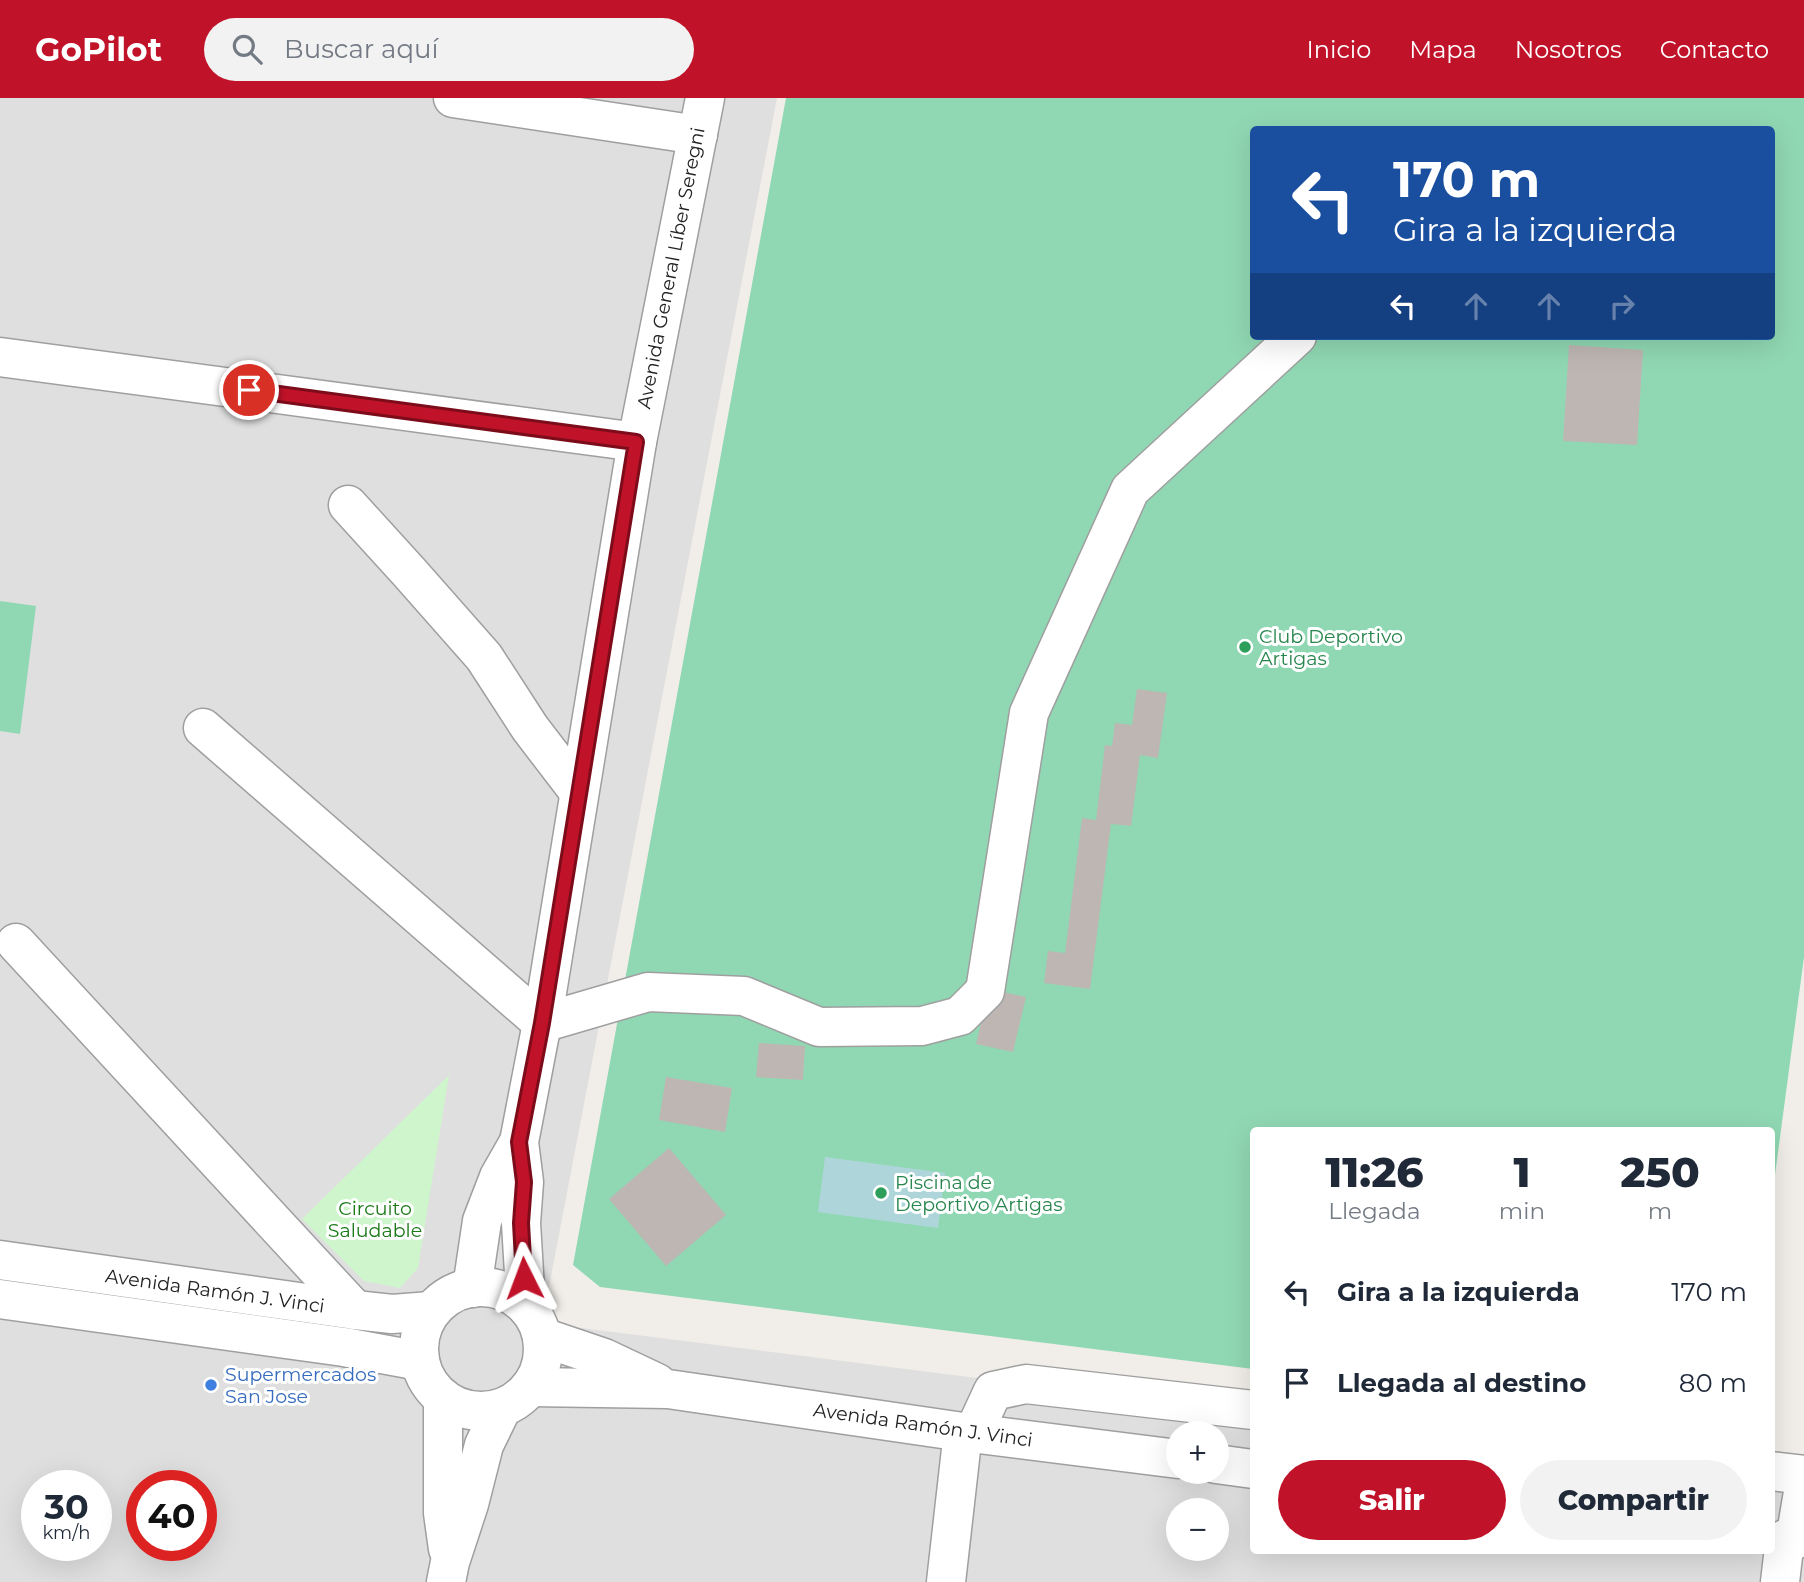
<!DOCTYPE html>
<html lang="es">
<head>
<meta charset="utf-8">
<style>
  :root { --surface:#fff; --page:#f2f2f3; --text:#1f2937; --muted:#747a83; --accent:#c01329 }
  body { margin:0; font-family:Montserrat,sans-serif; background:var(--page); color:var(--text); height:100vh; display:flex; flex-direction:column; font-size:26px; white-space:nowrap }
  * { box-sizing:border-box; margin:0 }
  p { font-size:23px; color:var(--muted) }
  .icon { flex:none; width:38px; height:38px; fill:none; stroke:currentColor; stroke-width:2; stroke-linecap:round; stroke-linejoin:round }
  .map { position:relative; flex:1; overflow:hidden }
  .side { position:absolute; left:1250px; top:1029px; width:525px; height:427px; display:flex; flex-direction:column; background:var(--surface); border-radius:7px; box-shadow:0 7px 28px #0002 }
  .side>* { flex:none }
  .top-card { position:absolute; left:1250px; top:28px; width:525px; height:214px; border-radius:7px; box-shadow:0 7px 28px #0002; background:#1a4fa0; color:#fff; overflow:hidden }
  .tools { position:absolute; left:1166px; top:1323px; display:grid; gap:14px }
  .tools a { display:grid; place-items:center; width:63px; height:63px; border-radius:50%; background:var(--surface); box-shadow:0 7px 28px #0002; font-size:35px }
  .speed { position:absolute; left:21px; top:1372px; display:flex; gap:14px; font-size:35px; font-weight:700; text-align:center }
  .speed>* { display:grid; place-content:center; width:91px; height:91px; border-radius:50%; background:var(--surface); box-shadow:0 7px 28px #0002; line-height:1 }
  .speed small { font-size:18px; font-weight:400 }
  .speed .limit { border:10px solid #d22; background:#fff; color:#111 }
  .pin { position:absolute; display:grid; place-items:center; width:60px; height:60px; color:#fff; margin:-30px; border:4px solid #fff; border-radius:50%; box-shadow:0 2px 7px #0007 }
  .me { position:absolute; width:77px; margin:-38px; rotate:357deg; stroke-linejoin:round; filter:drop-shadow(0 0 5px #0008) }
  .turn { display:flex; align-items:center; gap:24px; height:147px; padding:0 28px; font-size:32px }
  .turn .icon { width:91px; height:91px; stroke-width:2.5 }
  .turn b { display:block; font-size:49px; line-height:60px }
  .lanes { display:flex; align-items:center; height:66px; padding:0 28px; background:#0003; justify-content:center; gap:35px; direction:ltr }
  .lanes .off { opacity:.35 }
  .eta { display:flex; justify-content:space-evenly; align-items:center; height:119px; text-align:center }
  .eta b { font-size:42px; font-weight:800; line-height:49px }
  .action { display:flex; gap:14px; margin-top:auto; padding:14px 28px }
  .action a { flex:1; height:80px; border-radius:42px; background:var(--accent); color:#fff; font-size:28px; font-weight:800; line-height:80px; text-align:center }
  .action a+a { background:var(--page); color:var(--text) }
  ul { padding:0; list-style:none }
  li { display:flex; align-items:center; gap:21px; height:91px; padding:0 28px }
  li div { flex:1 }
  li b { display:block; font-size:26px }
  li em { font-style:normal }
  header { display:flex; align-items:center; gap:42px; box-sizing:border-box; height:98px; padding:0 35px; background:var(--accent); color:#fff }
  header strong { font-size:33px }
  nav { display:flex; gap:38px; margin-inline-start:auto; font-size:24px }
  .search { width:490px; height:63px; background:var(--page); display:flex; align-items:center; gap:18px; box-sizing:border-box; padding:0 24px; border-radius:38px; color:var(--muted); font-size:26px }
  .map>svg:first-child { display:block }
  .residential { fill:#e0dfdf; fill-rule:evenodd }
  .park { fill:#cef5cc }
  .pitch { fill:#90d8b3; fill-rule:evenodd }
  .water { fill:#aed6da }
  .building { fill:#beb6b2 }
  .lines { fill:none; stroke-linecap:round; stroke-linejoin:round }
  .minor-casing { stroke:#9f9f9f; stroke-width:41 }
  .minor { stroke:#fff; stroke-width:38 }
  .route-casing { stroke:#7d0c1b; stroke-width:18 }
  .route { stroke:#c01329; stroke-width:12 }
  .leisure-dot { fill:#2e9e5b; stroke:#fff; stroke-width:2.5 }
  .shop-dot { fill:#3f7fe0; stroke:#fff; stroke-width:2.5 }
  .labels { text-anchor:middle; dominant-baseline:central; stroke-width:6; stroke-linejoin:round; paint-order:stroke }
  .street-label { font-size:19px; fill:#222; stroke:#fff }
  .leisure-label { font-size:19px; fill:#27864d; stroke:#fff; text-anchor:start }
  .park-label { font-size:19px; fill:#1b7917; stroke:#fff }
  .shop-label { font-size:19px; fill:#366cbe; stroke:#fff; text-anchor:start }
</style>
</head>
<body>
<header>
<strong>GoPilot</strong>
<div class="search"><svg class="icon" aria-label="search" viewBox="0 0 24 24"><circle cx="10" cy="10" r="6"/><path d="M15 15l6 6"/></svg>Buscar aquí</div>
<nav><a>Inicio</a><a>Mapa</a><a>Nosotros</a><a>Contacto</a></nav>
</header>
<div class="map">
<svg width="1804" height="1484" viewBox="0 0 1804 1484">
  <rect width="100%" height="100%" fill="#f1eee9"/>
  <path class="residential" d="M0,0H777L542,1225L1253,1315V1452H1771V1380L1804,1384V1484H0ZM1178,1335H1216V1374H1178ZM37,1388H96V1447H37ZM142,1388H201V1447H142ZM1178,1412H1216V1451H1178Z"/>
  <path class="park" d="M449,977L418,1170L400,1190L364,1183L302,1121Z"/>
  <g class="pitch">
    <path d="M786,0H1804V859L1771,1107V1032H1253V1271L600,1189L573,1167ZM1253,32H1771V238H1253Z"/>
    <path d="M0,503L36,508L20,636L0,633Z"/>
  </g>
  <path class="water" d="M825,1059L945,1075L938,1130L818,1114Z"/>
  <g class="building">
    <path d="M1569,247L1643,252L1637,347L1563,343Z"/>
    <path d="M1137,591L1167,595L1158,660L1140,657L1131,728L1111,726L1090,891L1044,885L1048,853L1065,855L1082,720L1096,722L1105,647L1112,648L1115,625L1132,627Z"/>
    <path d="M989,891L1026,899L1013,954L976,946Z"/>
    <path d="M759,945L805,948L803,982L756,979Z"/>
    <path d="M666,979L732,990L725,1034L659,1022Z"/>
    <path d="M669,1050L726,1117L666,1168L609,1101Z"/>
  </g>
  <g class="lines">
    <defs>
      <g id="minor">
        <path d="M453,0L698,37"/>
        <path d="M0,259L637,344"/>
        <path d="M348,407L409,474L484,559L530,630L579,694"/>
        <path d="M203,630L542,925L648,894L744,898L819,929L922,928L960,918L985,893L1029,615L1130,392L1297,238"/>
        <path d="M16,845L355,1212"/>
        <path d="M0,1162L355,1212L392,1216L431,1213"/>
        <circle cx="481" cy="1251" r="62"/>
        <path d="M472,1190L482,1123L499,1079L519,1044"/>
        <path d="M0,1201L344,1249L420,1263"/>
        <path d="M526,1208L521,1125L524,1084L519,1044L542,925L637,344L705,0"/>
        <path d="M542,1239L604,1260L657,1285"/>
        <path d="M530,1289L668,1291L963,1334L1178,1361"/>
        <path d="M443,1300V1415L448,1451"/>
        <path d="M974,1334L993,1293L1026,1286L1253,1312"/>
        <path d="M1216,1366L1253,1371"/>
        <path d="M1771,1373L1804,1377"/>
        <path d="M1795,1442L1804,1388"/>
        <path d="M446,1484L450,1464L469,1406L484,1347L502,1310"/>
        <path d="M946,1484L963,1334"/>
        <path d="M1780,1484L1785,1441"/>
      </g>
    </defs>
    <use href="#minor" class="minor-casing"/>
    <use href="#minor" class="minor"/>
  </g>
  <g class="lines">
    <defs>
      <path id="route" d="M249,292L636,344L542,925L519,1044L524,1084L521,1125L524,1180"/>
    </defs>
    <use href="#route" class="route-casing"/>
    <use href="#route" class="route"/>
  </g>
  <g class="leisure-dot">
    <circle cx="1245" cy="549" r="7"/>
    <circle cx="881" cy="1095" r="7"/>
  </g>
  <circle class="shop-dot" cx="211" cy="1287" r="7"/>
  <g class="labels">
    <g class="street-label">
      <text transform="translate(671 170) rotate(-79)">Avenida General Líber Seregni</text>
      <text transform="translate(215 1193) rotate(8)">Avenida Ramón J. Vinci</text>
      <text transform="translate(923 1327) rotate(8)">Avenida Ramón J. Vinci</text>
    </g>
    <g class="leisure-label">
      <text x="1259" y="538">Club Deportivo<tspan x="1259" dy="22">Artigas</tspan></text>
      <text x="895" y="1084">Piscina de<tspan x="895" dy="22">Deportivo Artigas</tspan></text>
    </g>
    <g class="park-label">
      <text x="375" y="1110">Circuito<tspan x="375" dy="22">Saludable</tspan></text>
    </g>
    <g class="shop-label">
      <text x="225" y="1276">Supermercados<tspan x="225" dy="22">San Jose</tspan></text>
    </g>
  </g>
</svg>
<div class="tools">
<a>+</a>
<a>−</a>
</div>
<div class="speed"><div>30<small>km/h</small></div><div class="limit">40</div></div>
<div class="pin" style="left:249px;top:292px;background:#d93025"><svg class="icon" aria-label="arrive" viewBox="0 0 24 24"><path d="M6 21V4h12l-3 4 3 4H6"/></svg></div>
<svg class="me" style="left:524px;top:1180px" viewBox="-20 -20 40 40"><path d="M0-17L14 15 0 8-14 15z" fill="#c01329" stroke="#fff" stroke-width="4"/></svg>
<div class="top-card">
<div class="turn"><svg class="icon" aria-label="left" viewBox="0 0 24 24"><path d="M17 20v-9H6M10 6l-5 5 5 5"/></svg><div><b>170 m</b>Gira a la izquierda</div></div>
<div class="lanes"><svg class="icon" aria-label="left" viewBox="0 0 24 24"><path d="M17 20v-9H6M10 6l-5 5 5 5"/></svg><svg class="icon off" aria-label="ahead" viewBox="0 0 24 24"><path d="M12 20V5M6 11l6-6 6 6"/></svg><svg class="icon off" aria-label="ahead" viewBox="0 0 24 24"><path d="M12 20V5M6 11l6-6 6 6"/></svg><svg class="icon off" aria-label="right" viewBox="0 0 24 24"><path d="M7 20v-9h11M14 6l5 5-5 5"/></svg></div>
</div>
<section class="side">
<div class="eta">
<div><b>11:26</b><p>Llegada</p></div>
<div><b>1</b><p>min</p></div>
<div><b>250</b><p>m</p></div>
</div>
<ul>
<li><svg class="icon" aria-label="left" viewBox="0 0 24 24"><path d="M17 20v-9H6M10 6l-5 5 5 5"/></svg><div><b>Gira a la izquierda</b></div><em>170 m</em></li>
<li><svg class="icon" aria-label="arrive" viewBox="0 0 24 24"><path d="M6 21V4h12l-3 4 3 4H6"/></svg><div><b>Llegada al destino</b></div><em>80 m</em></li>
</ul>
<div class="action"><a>Salir</a><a>Compartir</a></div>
</section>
</div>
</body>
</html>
